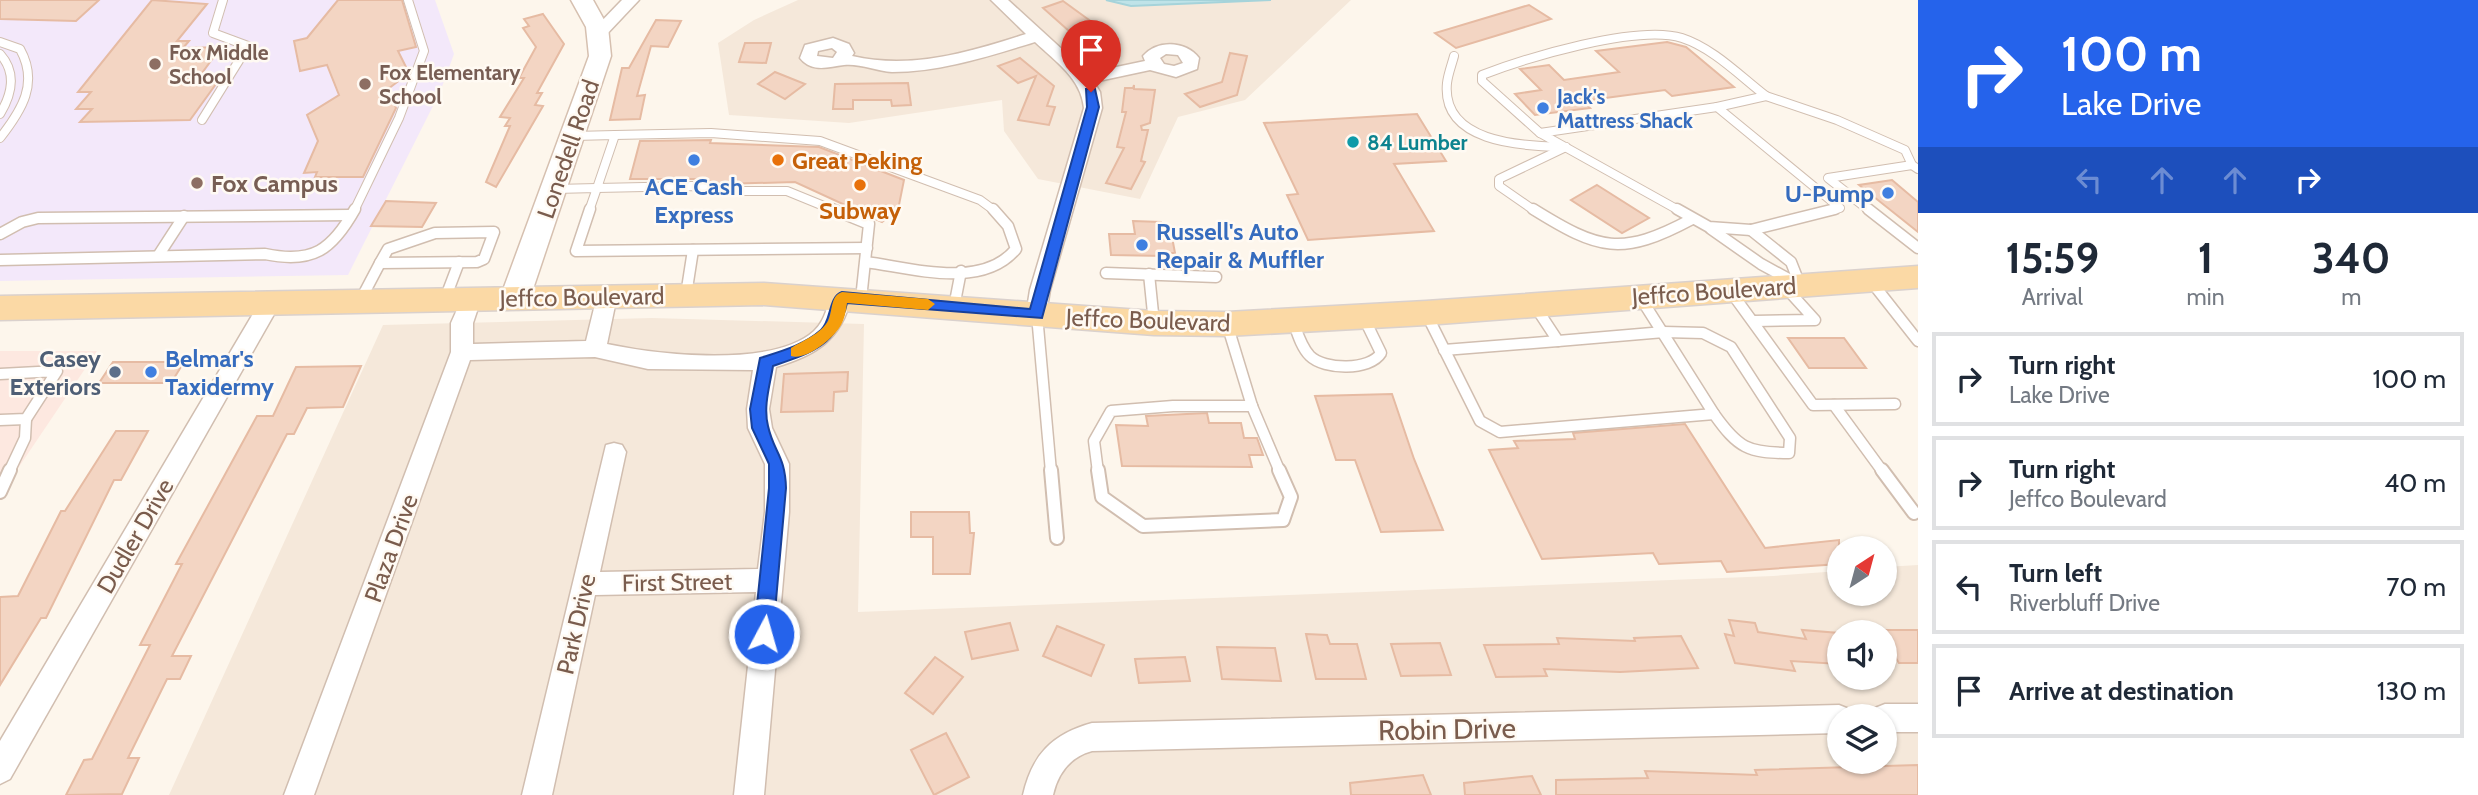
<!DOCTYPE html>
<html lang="en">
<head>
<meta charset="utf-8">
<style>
  :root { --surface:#fff; --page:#f6f6f7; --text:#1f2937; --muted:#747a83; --line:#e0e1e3 }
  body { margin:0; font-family:Cabin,sans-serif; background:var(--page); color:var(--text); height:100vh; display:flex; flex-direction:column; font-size:26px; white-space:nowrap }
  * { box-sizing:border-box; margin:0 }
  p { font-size:23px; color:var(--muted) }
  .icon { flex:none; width:38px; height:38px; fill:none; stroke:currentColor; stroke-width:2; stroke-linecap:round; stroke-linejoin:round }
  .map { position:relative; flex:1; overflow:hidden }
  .side { display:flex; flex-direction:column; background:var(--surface); width:560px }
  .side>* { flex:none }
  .top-card { background:#2563eb; color:#fff; overflow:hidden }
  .needle { width:46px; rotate:36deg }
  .tools { position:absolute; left:1827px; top:536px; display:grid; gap:14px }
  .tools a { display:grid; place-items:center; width:70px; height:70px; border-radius:50%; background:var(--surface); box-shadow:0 2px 5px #0004; font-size:35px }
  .pin { position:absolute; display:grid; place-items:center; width:60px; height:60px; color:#fff; margin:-72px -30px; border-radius:50% 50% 50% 0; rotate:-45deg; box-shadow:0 0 7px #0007 }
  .pin .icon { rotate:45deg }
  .me { position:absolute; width:77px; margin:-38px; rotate:6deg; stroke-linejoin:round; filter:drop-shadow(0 0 5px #0008) }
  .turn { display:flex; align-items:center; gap:24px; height:147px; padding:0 28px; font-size:32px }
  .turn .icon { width:91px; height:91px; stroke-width:2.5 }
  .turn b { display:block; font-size:49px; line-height:60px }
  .lanes { display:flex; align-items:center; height:66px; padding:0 28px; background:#0003; justify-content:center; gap:35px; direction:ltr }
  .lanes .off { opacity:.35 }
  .eta { display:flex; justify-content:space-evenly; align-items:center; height:119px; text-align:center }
  .eta b { font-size:42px; font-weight:700; line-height:49px }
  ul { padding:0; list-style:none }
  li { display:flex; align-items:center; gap:21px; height:94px; margin:0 14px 10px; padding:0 14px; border:4px solid var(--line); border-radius:0px }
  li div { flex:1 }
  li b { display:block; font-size:26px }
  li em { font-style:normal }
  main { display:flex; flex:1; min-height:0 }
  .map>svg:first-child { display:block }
  .residential { fill:#f5e8da; fill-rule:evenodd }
  .commercial { fill:#fde8e0 }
  .education { fill:#f3e8fa }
  .water { fill:#bfe3e8; stroke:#a5d3da; stroke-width:2 }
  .building { fill:#f3d5c3; stroke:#e6bba3; stroke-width:2 }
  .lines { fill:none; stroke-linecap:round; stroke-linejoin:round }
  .lane-far2-casing { stroke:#d1beb0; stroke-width:10 }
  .lane-far1-casing { stroke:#d1beb0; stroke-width:13 }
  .lane-casing { stroke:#d1beb0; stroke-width:16 }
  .street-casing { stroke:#d1beb0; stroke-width:3 }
  .secondary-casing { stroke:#d6c0b0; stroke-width:3 }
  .primary-casing { stroke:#dad1cd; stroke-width:3 }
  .lane-far2 { stroke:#fff; stroke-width:8 }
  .lane-far1 { stroke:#fff; stroke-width:10 }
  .lane { stroke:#fff; stroke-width:12 }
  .street { fill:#fff; fill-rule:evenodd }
  .secondary { fill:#fff; fill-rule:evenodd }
  .primary { fill:#fbd9a5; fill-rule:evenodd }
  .route { fill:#2563eb; stroke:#184099; stroke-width:2 }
  .slow { fill:#f59e0b }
  .education-dot { fill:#8d6e63; stroke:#fffaf3; stroke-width:2.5 }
  .shop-dot { fill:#3f7fe0; stroke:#fffaf3; stroke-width:2.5 }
  .culture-dot { fill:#0f9aa8; stroke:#fffaf3; stroke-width:2.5 }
  .food-dot { fill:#e8710a; stroke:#fffaf3; stroke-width:2.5 }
  .service-dot { fill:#5c6f8a; stroke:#fffaf3; stroke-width:2.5 }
  .labels { text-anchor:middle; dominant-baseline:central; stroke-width:5; stroke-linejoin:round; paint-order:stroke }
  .far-education-label { font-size:21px; font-weight:bold; fill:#785e54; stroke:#fffaf3; text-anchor:start }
  .far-shop-label { font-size:21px; font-weight:bold; fill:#366cbe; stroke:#fffaf3; text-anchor:start }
  .far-culture-label { font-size:21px; font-weight:bold; fill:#0d838f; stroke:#fffaf3; text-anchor:start }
  .street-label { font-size:24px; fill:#7a5c4d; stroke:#fffaf3 }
  .food-label { font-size:24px; font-weight:bold; fill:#c56008; stroke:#fffaf3; text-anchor:start }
  .education-label { font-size:24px; font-weight:bold; fill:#785e54; stroke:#fffaf3; text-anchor:start }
  .shop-label { font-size:24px; font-weight:bold; fill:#366cbe; stroke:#fffaf3; text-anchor:start }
  .service-label { font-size:24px; font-weight:bold; fill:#4e5e75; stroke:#fffaf3; text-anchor:end }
  .near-street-label { font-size:28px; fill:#7a5c4d; stroke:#fffaf3 }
</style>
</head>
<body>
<main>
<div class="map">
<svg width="1918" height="795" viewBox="0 0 1918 795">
  <rect width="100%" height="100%" fill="#fdf6ec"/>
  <g class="residential">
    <path d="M798,0H1351L1245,100L1178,117L1140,199L1038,179L1004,131L1002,100L849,123L729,115L718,43L754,20Z"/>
    <path d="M652,318L864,324L858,612L1773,576L1839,571V593H1885V567L1918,565V795H169L383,325ZM1839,632H1885V677H1839ZM1839,716H1885V761H1839Z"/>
  </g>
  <path class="commercial" d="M0,351H97L0,495Z"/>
  <path class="education" d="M0,0H435L454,54L440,92L348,275L0,281Z"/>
  <path class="water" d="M1106,0H1271L1131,6Z"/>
  <g class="building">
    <path d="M0,0H99L76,21L0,19Z"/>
    <path d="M152,0L207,4L177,41H189L183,48L221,47L194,84H216L190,120L80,122L92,109H76L91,92H78Z"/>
    <path d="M338,0H402L416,47L398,51L409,73L388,89L396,108L363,177H315L317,172L304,173L318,141L307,115L339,95L327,65L300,71L294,41L307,38Z"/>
    <path d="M1063,1L1107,33H1099L1115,47L1095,54L1043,8Z"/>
    <path d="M1529,5L1551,19L1456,48L1435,33Z"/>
    <path d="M543,14L564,44L537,93H542L535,105L543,106L496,187L486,182L510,126H505L510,118L500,117L524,78H519L536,47L523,28L529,26L524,19Z"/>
    <path d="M656,20L681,21L668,47L651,46L637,96L645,95L640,119L610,120L622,68H629Z"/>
    <path d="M1667,42L1686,47L1734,87L1672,96L1665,90L1583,101L1590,108L1535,115L1515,94L1541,90L1520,69L1549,65L1564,80L1619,72L1596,51Z"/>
    <path d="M745,43H771L766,63L739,62Z"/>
    <path d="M1230,53L1247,56L1237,95L1200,107L1185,94L1222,82Z"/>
    <path d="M1020,58L1054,86L1047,106L1055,107L1049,125L1018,120L1036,76L1018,83L998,66Z"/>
    <path d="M775,72L805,84L785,99L758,84Z"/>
    <path d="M908,83L911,105L892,106L891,100H853V109H833L835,84Z"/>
    <path d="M1134,85V89L1155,90L1150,123L1141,126L1142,130H1148L1141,161L1145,162L1131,189L1106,183L1124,148L1117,147L1126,112H1122L1125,88H1133Z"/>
    <path d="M1417,114L1446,161L1394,164L1434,231L1308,240L1287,195L1298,194L1264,123Z"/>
    <path d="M711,140L710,143L819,147L904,180L896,220L888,217L882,222L795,182L720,184L701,179H630L640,141Z"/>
    <path d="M1892,180L1918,202V232L1859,185Z"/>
    <path d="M1597,185L1649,218L1622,233L1571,200Z"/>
    <path d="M386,201L436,203L422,227L371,226Z"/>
    <path d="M1133,221L1161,222L1163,237H1172L1175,253H1164V256L1111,255L1109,234H1135Z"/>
    <path d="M1788,338H1844L1866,368H1809Z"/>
    <path d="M113,362H184L171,383H99Z"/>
    <path d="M361,366L343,407L307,408L294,434H287L172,656H191L180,679H167L128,758H139L122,794L66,795L84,760L92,759L150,645H140L182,564H176L257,416H273L296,367Z"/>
    <path d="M848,372L847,391L834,392L833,411L781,412L784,374Z"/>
    <path d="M1392,394L1414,459L1443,530L1381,532L1355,460H1336L1315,396Z"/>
    <path d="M1207,413L1209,423H1241L1244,438H1257L1263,455H1249L1252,467L1122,466L1116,425L1148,426L1146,416Z"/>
    <path d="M1685,424L1765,548L1839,540V564L1727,572L1721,561L1659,564L1653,553L1542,559L1489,450L1518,448L1514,441L1575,439L1573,433Z"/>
    <path d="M116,431H148L121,480H114L46,618H41L0,685V597L18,596L61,511H65Z"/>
    <path d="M911,512H969L970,533H974L970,574H933V537H911Z"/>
    <path d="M1729,620L1755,623L1758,632L1806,639L1802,630L1839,633V664L1791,661L1795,671L1735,663L1725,634L1734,636Z"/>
    <path d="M1010,623L1018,650L972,659L965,632Z"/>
    <path d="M1057,626L1104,645L1091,676L1043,656Z"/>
    <path d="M1878,630H1918V663H1899L1885,641V632Z"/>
    <path d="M1306,634L1327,635L1330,644H1357L1366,679H1316Z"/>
    <path d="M1681,636L1698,668L1620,672L1544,669L1547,676L1496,677L1484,645L1559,644L1557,638L1635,641L1634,638Z"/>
    <path d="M1440,643L1451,675L1401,676L1391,644Z"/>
    <path d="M1217,647L1275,648L1281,681L1222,679Z"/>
    <path d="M935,657L963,677L933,714L905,693Z"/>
    <path d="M1185,657L1190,681L1139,683L1135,659Z"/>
    <path d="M946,733L969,777L934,795L911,750Z"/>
    <path d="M1918,765V795H1556V780L1648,778L1645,771L1757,775L1755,770Z"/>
    <path d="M1423,775L1431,795H1351L1350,783Z"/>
    <path d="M1532,776L1541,795H1465L1464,783Z"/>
  </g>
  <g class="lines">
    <defs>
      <g id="lane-far2">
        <path d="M0,42L20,49C39,83 22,110 0,138"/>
        <path d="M0,54C17,73 12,94 0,114"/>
        <path d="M1454,56C1452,64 1448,74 1447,83C1441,142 1520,146 1561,147"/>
        <path d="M1766,96L1837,120L1905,150L1912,165"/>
        <path d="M202,120L248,46L213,33L223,0"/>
        <path d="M1540,133L1482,81V75C1526,58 1637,24 1682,38C1713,48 1740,76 1766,96L1717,107"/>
        <path d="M615,135L711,133L820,141L980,200L995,211"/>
        <path d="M574,136L615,135L597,188L692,186L720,191H787L836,211"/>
        <path d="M555,189L597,188L589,211"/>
        <path d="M354,211L399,118L424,51L408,0"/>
        <path d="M1535,211L1499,186V179L1566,147"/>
        <path d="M1680,211L1540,133L1717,107L1840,208L1828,211"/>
        <path d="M1870,211L1828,178L1912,165L1918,169"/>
      </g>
      <g id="lane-far1">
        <path d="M590,209L576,251L867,248"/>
        <path d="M832,209L869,224L861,299"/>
        <path d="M1533,209C1599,250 1621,257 1692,219"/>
        <path d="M1677,209L1709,227L1751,230"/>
        <path d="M1868,209L1918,248"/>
        <path d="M1711,229L1761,264L1794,282"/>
        <path d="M1751,230L1791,262L1800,285"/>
        <path d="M1751,230L1835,209"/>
        <path d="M494,232L484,259L477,262L380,263L388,249L435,233Z"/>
        <path d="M0,234L22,222L38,218L350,215"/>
        <path d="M158,256L184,216"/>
        <path d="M0,260L265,254C313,264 332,250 355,209"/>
        <path d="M866,262C912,268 982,290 1016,249L1008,226L993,209"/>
        <path d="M1106,273L1216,277"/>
        <path d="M1149,274L1154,323"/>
        <path d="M1870,280L1918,341"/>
        <path d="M1731,292L1813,405L1895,404"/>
        <path d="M686,295L693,250"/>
        <path d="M445,299L459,262"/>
        <path d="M360,301L380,263"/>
        <path d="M1535,306L1558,341L1664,332L1703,333L1731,347L1790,438L1789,453C1748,453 1738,448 1714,414"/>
        <path d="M954,307L961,271"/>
        <path d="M1426,313L1480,421L1500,432L1714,414L1640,297"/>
        <path d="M1037,315L1051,472"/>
        <path d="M1293,321C1297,332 1301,347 1310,356C1324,370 1370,371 1381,353L1364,318"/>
        <path d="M1755,321L1815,320L1786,288"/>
        <path d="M1227,324L1252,406"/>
        <path d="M1444,350L1558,341"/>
        <path d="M0,374L57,371L26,419L0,420"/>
        <path d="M1834,405L1883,472"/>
        <path d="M1252,406L1280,472"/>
        <path d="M9,472L25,438L26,419"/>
        <path d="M1098,472L1094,441L1111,411L1173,406H1252"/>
      </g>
      <g id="lane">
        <path d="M1051,470L1057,538"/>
        <path d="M1098,470L1102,497L1143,526L1283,520L1291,497L1279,470"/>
        <path d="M1882,470L1914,513"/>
        <path d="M0,492L10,470"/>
      </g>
      <g id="street">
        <path d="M622,0H639L605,36H593V30Z"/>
        <path d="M991,0H1008L1088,73L1145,61L1143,56C1158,39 1186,41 1199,58L1197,69L1176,77L1150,70L1094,82L1100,92L1102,108L1050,290L1045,320H1029L1026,315L1030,290L1084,108C1081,78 1056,62 1035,42C989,56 941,72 892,72C877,71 858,63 844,65C828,67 812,73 800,58L805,45L833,38L849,44L854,53L852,56C912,70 970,52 1026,34ZM832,48L837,52L833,58L817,56L818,51ZM1166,54L1178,55L1183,63L1174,66L1164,64L1160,58Z"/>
        <path d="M607,289L614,291L617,296L607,344C658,355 773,368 814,331C826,320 826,306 834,293H848L851,298C841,340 816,355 776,367L769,409L772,428L789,464V512L764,795H734L756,592L595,595L552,795H522L606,445L614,443L622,445L626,452L600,572L758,569L765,512V464L748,428L747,409L753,370L648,369L595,357L470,360L314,795H284L451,352V323L464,294H478L481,299L473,323V344L586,341L597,296L600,291Z"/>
        <path d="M270,295L277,297L281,302L10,779L0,784V741L263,297Z"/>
        <path d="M1885,704H1918V732H1885V716H1872L1875,708Z"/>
        <path d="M1839,705L1849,709L1852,716H1839V733L1092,751C1070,757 1058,773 1053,795H1023C1032,755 1052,734 1092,723Z"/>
      </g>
      <path id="secondary" d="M571,0H593L608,27L611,56L530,298L525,305L515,308L505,305L500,298L589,56L586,27Z"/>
      <path id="primary" d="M1918,266V288L1426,325L1227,336L1154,335L764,305L0,320V296L764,283L1154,311L1227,312L1426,301Z"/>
    </defs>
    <use href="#lane-far2" class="lane-far2-casing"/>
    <use href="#lane-far1" class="lane-far1-casing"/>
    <use href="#lane" class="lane-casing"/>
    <use href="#street" class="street-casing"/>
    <use href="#secondary" class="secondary-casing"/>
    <use href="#primary" class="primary-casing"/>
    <use href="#lane-far2" class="lane-far2"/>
    <use href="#lane-far1" class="lane-far1"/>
    <use href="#lane" class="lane"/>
    <use href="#street" class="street"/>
    <use href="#secondary" class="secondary"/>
    <use href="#primary" class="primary"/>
  </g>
  <path class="route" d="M1086,89H1095L1099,107L1042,318L847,303C837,346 811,353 773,366C770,385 763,406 768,426C774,453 785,455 786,488L773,634L771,640L764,643L757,640L754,634L769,488V464L752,428L750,409L760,358C782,351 804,345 821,330C832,320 828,297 842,292L1030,309L1087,107Z"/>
  <path class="slow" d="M842,292L928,299L935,304L928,310L847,303C846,310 845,318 841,325C834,338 806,361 791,356V348C802,341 821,334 828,321C833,311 830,296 842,292Z"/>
  <g class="education-dot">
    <circle cx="155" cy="64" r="7"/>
    <circle cx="365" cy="84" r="7"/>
    <circle cx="197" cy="183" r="7"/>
  </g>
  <g class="shop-dot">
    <circle cx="1543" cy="108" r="7"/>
    <circle cx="694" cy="160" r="7"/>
    <circle cx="1888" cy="193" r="7"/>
    <circle cx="1142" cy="245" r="7"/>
    <circle cx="151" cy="372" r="7"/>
  </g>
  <circle class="culture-dot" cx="1353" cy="142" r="7"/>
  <g class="food-dot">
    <circle cx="778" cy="160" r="7"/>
    <circle cx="860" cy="185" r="7"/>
  </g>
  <circle class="service-dot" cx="115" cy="372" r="7"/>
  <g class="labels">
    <g class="far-education-label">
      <text x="169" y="52">Fox Middle<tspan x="169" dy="24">School</tspan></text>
      <text x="379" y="72">Fox Elementary<tspan x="379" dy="24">School</tspan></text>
    </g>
    <g class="far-shop-label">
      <text x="1557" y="96">Jack's<tspan x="1557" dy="24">Mattress Shack</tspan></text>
    </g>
    <g class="far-culture-label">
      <text x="1367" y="142">84 Lumber</text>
    </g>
    <g class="street-label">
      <text transform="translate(568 149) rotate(-71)">Lonedell Road</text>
      <text transform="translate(1714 291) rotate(-4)">Jeffco Boulevard</text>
      <text transform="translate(582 297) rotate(-1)">Jeffco Boulevard</text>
      <text transform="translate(1148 320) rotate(2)">Jeffco Boulevard</text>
      <text transform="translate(135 536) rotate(-60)">Dudler Drive</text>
      <text transform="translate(391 548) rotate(-70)">Plaza Drive</text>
      <text transform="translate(677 582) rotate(-1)">First Street</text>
      <text transform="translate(576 624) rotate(-77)">Park Drive</text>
    </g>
    <g class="food-label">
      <text x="792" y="160">Great Peking</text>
      <text x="860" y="210" text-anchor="middle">Subway</text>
    </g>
    <g class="education-label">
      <text x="211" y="183">Fox Campus</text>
    </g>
    <g class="shop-label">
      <text x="694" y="186" text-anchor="middle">ACE Cash<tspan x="694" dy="28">Express</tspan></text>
      <text x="1874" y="193" text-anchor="end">U-Pump</text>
      <text x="1156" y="231">Russell's Auto<tspan x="1156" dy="28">Repair &amp; Muffler</tspan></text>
      <text x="165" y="358">Belmar's<tspan x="165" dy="28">Taxidermy</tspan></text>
    </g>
    <g class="service-label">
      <text x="101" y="358">Casey<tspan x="101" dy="28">Exteriors</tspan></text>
    </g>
    <g class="near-street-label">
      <text transform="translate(1447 729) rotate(-1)">Robin Drive</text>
    </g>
  </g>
</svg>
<div class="tools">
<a><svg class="needle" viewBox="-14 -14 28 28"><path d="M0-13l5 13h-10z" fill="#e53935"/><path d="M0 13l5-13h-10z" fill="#747a83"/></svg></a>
<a><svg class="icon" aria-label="sound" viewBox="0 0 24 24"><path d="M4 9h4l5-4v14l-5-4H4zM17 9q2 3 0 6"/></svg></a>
<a><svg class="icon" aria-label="layers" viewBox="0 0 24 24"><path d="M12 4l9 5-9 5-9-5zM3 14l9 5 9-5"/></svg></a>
</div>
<div class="pin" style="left:1091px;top:92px;background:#d93025"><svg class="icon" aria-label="arrive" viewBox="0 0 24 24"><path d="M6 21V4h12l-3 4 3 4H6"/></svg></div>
<svg class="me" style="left:764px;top:634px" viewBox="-20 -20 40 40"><circle r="17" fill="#2563eb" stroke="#fff" stroke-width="3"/><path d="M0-11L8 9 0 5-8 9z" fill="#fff"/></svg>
</div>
<section class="side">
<div class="top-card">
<div class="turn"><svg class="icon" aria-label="right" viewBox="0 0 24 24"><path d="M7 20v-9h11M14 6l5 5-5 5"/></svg><div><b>100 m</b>Lake Drive</div></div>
<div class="lanes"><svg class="icon off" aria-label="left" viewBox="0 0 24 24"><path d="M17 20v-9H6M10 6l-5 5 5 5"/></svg><svg class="icon off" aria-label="ahead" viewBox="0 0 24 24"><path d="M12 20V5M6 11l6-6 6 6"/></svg><svg class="icon off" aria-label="ahead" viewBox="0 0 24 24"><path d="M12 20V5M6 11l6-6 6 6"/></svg><svg class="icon" aria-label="right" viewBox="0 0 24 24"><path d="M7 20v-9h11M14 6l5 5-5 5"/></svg></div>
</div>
<div class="eta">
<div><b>15:59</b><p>Arrival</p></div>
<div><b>1</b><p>min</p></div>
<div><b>340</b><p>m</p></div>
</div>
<ul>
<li><svg class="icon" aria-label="right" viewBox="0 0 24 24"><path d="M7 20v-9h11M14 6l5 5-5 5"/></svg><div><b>Turn right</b><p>Lake Drive</p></div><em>100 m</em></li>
<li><svg class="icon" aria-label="right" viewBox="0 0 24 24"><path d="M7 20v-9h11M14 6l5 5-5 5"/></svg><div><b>Turn right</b><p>Jeffco Boulevard</p></div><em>40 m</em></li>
<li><svg class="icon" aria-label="left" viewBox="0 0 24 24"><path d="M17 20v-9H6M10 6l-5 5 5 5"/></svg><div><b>Turn left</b><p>Riverbluff Drive</p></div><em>70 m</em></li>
<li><svg class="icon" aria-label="arrive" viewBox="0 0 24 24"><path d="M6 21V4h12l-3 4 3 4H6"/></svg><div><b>Arrive at destination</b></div><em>130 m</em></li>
</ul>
</section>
</main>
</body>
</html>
